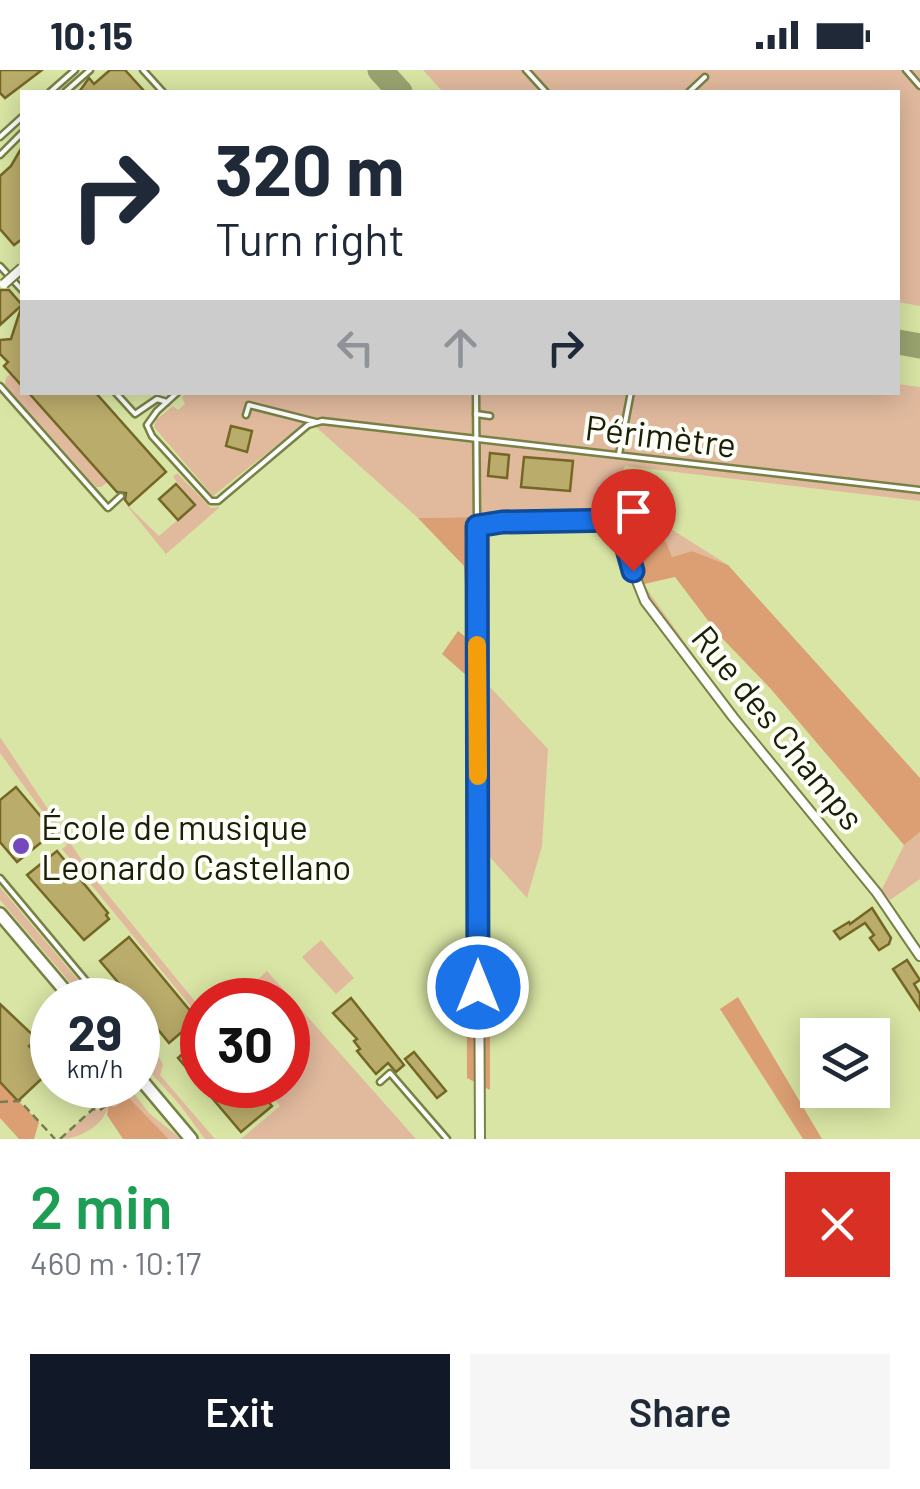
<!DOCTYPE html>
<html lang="en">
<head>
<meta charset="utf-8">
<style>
  :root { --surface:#fff; --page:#f6f6f7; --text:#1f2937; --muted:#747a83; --accent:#111827 }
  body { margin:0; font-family:Barlow,sans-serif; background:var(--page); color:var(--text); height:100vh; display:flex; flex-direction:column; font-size:38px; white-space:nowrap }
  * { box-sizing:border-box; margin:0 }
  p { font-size:32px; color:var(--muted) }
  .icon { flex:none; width:55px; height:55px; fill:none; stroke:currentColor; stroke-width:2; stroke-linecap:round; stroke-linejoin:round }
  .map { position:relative; height:1069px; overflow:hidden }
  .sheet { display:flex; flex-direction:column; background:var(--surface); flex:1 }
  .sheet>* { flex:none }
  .banner { position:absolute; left:20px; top:20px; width:880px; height:305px; border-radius:0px; box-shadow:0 5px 25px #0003; background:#fff; color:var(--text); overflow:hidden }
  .buttons { position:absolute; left:800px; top:948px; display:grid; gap:20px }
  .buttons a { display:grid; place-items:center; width:90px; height:90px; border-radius:0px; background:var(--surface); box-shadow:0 5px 25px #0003; font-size:50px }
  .speed { position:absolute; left:30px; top:908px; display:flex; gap:20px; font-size:50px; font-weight:700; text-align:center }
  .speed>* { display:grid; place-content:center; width:130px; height:130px; border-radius:50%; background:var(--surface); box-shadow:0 5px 25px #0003; line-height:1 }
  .speed small { font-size:25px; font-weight:400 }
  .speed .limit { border:15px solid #d22; background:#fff; color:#111 }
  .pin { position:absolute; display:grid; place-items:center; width:85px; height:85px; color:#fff; margin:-102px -42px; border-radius:50% 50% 50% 0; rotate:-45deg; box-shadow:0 0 10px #0007 }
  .pin .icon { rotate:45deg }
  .me { position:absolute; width:110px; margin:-55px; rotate:0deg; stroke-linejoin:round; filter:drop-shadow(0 0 8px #0008) }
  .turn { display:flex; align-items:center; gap:35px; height:210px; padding:0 30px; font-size:45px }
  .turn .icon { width:130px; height:130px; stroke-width:2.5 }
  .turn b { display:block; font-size:70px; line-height:85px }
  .lanes { display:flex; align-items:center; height:95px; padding:0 30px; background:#0003; justify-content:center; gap:50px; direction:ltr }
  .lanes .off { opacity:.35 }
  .round { display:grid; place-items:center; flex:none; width:105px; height:105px; border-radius:0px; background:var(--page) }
  .headline { display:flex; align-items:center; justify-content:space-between; height:170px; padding:0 30px }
  h1 { font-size:60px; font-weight:600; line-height:75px; color:#1e9e55 }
  .primary-button { display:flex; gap:20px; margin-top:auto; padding:20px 30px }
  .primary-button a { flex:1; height:115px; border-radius:0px; background:var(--accent); color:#fff; font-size:40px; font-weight:600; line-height:115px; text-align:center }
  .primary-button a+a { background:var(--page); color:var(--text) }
  .status { display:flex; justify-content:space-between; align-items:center; height:70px; padding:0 50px; background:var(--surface); direction:ltr }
  .status svg { height:28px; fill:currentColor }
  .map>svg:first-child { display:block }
  .green { fill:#e1ba9e }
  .forest { fill:#db9f73 }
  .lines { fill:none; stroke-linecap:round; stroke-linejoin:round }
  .taxiway { stroke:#9aa470; stroke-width:25 }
  .building { fill:#baac6b; stroke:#746726; stroke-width:2.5 }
  .lane-casing { stroke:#778245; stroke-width:9 }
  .street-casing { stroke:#778245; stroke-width:12 }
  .secondary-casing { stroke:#778245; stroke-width:16 }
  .path { stroke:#757d51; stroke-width:2.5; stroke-dasharray:8 5; stroke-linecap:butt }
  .lane { stroke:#fff; stroke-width:4 }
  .street { stroke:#fff; stroke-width:8 }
  .secondary { stroke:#fff; stroke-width:11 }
  .street-bridge-casing { stroke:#778245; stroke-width:12; stroke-linecap:butt }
  .street-bridge { stroke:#fff; stroke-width:8 }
  .route-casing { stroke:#114b97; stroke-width:25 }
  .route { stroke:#1a73e8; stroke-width:18 }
  .slow { stroke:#f59e0b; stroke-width:18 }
  .poi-dot { fill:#7648c0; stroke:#fdfff8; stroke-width:4 }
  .labels { text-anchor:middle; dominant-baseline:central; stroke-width:8; stroke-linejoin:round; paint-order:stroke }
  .street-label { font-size:35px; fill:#1b1f06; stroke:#fdfff8 }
  .poi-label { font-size:35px; fill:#1b1f06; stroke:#fdfff8; text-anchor:start }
</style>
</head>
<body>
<div class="status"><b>10:15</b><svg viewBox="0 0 49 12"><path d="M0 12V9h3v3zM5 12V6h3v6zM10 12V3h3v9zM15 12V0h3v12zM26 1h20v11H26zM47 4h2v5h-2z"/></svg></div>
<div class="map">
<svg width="920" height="1069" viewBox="0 0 920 1069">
  <rect width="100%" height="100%" fill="#d8e5a4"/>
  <g class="green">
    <path d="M423,0H920V236L898,232V22H443Z"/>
    <path d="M11,303L22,316V322L28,323L108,412L101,417H96L5,315L6,308Z"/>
    <path d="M898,314L920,317V431L625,396L619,409L652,447L728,495L692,481L672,487L641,459L622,460L610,446L418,448L316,357L312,347L213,426L154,357L156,350L173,336L178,340L185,334L182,327L187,323L898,322Z"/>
    <path d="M177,403L211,438L220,437L166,484L124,432L159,466L195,435L173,407Z"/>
    <path d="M639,508L728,633L882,819L904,775L920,762V809L890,830L752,667L648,530Z"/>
    <path d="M490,617L548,679L542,776L527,828L488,785Z"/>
    <path d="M0,667L91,804L202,940V950L62,779L67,775L0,683Z"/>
    <path d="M0,817L95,930H85L0,830Z"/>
    <path d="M321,870L354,908L336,924L302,887Z"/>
    <path d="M267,901L416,1069H241L280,1036L263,1015H288V930H234Z"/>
    <path d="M159,987L163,995L160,1005L215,1069H205L180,1035L141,992L145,988L151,993Z"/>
    <path d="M129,1017L149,1043L181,1069H169L128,1027L115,1037H108C103,1056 79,1069 60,1069L93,1039L100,1041Z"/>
  </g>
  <g class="forest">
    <path d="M490,447V1020L467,1008L466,605L442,584L458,561L468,569L464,496L418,448Z"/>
    <path d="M641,459L666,472L672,487L692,481L728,495L920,708V762L904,775L770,618L719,565L675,507L644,514L639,508L626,460Z"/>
    <path d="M738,927L822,1069H803L720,939Z"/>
    <path d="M0,1012L39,1052L34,1069H19L0,1048Z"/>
    <path d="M128,1027L165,1065L169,1069H123L107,1045L108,1036L115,1037Z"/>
  </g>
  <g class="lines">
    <g class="taxiway">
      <path d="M380,0L400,22"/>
      <path d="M898,272L920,276"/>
    </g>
  </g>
  <g class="building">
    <path d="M0,0H42L5,28L0,23Z"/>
    <path d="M110,0H125L145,22H79L89,8L94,14Z"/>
    <path d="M22,77V169L14,175L0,159V106L11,96Z"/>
    <path d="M0,220H9L22,235L0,255Z"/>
    <path d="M21,238H22V316L4,296L8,292L0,284V270L11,269Z"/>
    <path d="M28,322H95L166,402L129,435L125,430L126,423L117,422Z"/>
    <path d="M231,356L252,361L247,382L226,376Z"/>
    <path d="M490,383L509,385L507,408L488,406Z"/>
    <path d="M524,387L573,391L570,421L521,417Z"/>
    <path d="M176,414L195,435L178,450L159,429Z"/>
    <path d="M16,717L54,762L17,792L0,772V730Z"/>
    <path d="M57,781L108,843L106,845L109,849L84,870L27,805Z"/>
    <path d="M872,838L891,868L889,874L879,880L870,868L874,865L865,853L840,869L834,861L849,852L850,854Z"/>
    <path d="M129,867L197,949L169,973L138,935V930H133L100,891Z"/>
    <path d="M907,890L920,910L914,914L920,924V940L893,899Z"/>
    <path d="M351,928L404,995L396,1002L388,993L376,1004L357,981L360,979L354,971L357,969L333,943Z"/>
    <path d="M0,934L37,969L29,976L51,1000L18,1031L0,1012Z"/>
    <path d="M202,967V1015H254L272,1036L241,1062L178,988Z"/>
    <path d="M414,982L446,1021L437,1028L405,989Z"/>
  </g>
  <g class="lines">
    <defs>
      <g id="lane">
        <path d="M143,0L163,22"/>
        <path d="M526,0L546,22"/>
        <path d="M906,0L920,16"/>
        <path d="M50,22L75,0"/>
        <path d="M65,22L90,0"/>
        <path d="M689,22L705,7"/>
        <path d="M0,67L22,47"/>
        <path d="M0,85L22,63"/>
        <path d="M0,196L22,220"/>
        <path d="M0,316L108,438L121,426"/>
        <path d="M115,322L135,344L157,329L167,332"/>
        <path d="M178,322L157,341L147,355L152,366L211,431H218L308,355L322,351L920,420"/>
        <path d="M476,322L477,453"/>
        <path d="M476,344L490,346"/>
        <path d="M246,345L249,335L316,352"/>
        <path d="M619,384L631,322"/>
        <path d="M0,808L102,930"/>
        <path d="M138,962L149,976L138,986"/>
        <path d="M380,1012L390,1003L447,1069"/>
      </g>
      <g id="street">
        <path d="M619,450L633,501L645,531L733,647L877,823L920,886"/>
        <path d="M480,1069L477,456L502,452L624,449"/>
      </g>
      <g id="secondary">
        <path d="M0,844L73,930"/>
        <path d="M138,1006L191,1069"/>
      </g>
    </defs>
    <use href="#lane" class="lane-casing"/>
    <use href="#street" class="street-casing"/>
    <use href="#secondary" class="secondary-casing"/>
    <g class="path">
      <path d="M0,1032L20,1031L55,1069"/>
      <path d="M60,1069L93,1039L99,1041L131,1016"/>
    </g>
    <use href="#lane" class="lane"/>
    <use href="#street" class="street"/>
    <use href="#secondary" class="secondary"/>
    <defs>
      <path id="street-bridge" d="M4,214L22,198"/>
    </defs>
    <use href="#street-bridge" class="street-bridge-casing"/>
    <use href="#street-bridge" class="street-bridge"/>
  </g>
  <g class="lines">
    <defs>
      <path id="route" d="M478,917L477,456L502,452L619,450L633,501"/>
    </defs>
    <use href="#route" class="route-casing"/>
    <use href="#route" class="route"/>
    <path class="slow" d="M477,575L478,706"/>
  </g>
  <circle class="poi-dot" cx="21" cy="776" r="10"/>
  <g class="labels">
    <g class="street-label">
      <text transform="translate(661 365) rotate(7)">Périmètre</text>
      <text transform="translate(779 657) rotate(51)">Rue des Champs</text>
    </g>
    <g class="poi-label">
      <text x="41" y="756">École de musique<tspan x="41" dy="40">Leonardo Castellano</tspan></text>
    </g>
  </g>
</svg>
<div class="buttons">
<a><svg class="icon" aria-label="layers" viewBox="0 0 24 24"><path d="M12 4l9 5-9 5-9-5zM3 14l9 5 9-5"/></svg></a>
</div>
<div class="speed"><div>29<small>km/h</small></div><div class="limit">30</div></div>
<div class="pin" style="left:633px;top:501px;background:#d93025"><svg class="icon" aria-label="arrive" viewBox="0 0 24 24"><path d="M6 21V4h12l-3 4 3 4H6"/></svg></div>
<svg class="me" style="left:478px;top:917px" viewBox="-20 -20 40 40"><circle r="17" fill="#1a73e8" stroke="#fff" stroke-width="3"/><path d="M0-11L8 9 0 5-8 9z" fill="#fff"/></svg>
<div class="banner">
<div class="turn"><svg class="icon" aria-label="right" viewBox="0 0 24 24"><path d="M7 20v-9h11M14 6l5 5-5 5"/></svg><div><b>320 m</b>Turn right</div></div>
<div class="lanes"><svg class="icon off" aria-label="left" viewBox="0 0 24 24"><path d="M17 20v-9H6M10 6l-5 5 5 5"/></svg><svg class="icon off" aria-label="ahead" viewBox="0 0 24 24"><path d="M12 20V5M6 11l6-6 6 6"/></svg><svg class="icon" aria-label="right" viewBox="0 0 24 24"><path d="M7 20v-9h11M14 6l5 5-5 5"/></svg></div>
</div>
</div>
<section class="sheet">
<div class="headline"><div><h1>2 min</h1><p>460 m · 10:17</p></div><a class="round" style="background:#d93025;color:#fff"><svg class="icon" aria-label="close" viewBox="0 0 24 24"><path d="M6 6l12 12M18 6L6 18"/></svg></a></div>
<div class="primary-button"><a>Exit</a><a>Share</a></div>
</section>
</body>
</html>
